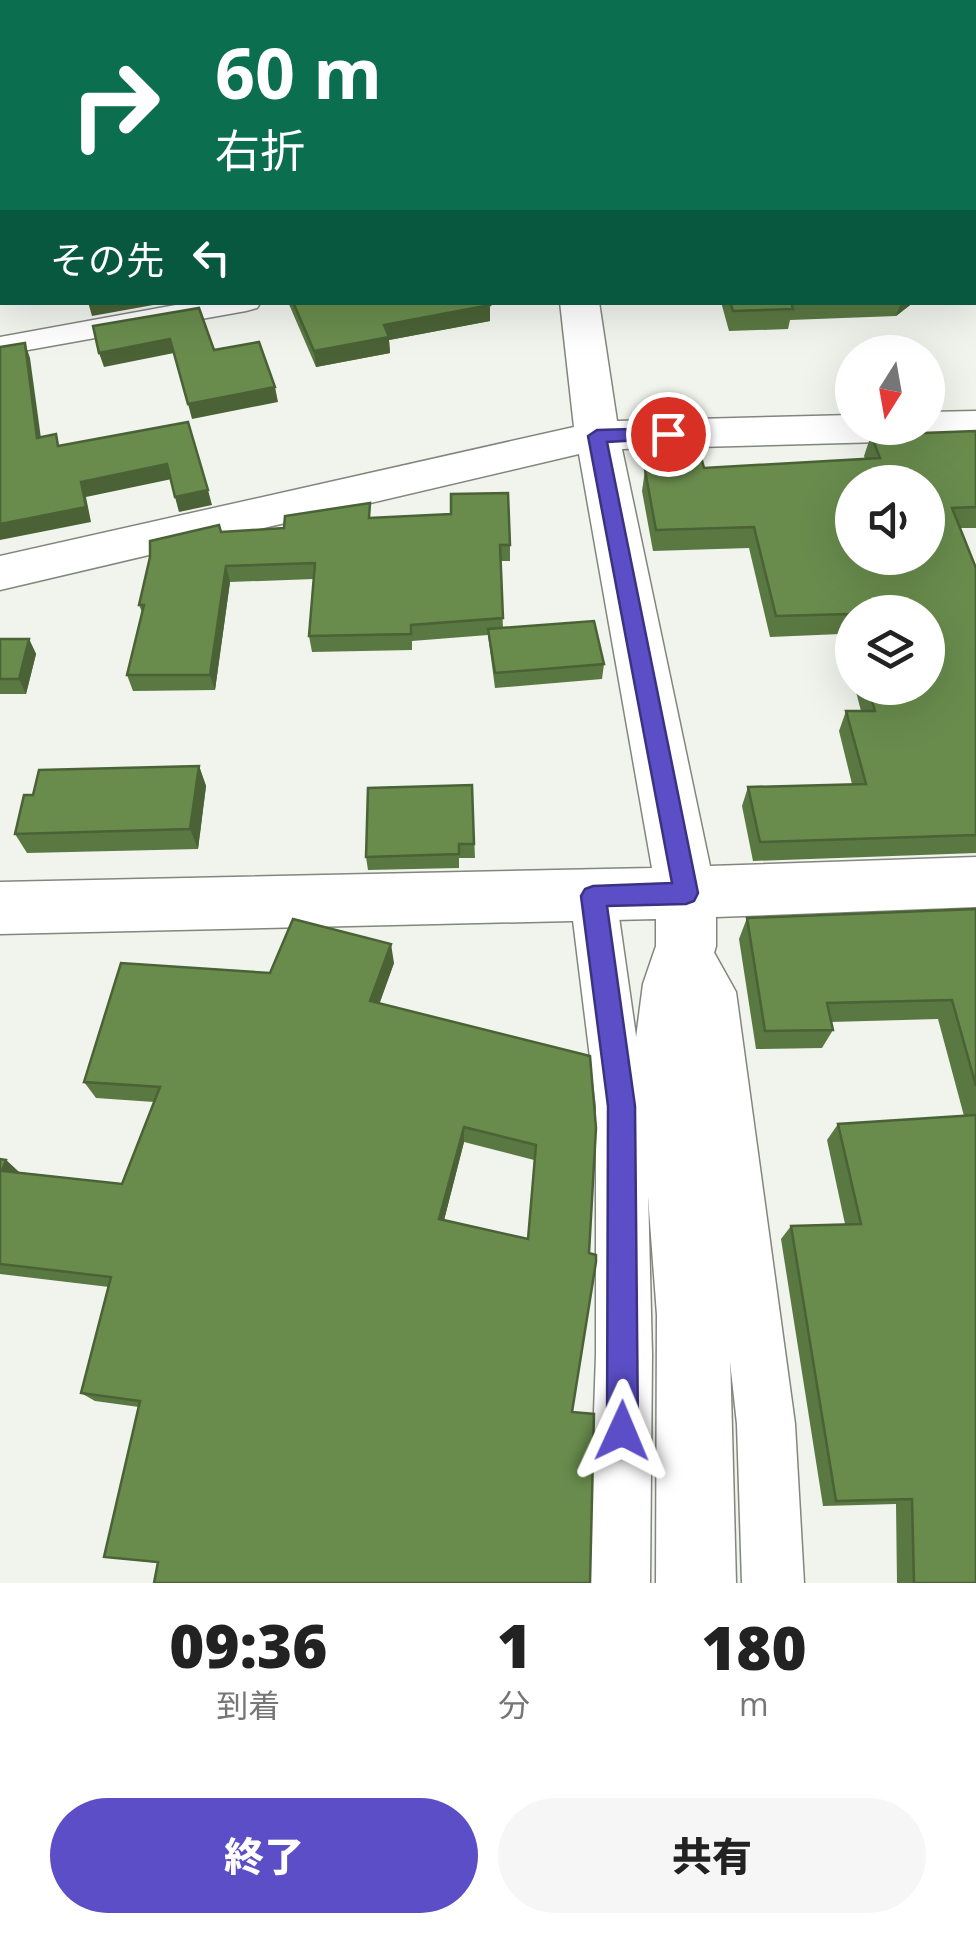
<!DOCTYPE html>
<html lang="ja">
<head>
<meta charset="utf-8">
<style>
  :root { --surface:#fff; --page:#f6f6f6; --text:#222; --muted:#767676; --accent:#5b4ec6 }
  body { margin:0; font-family:"Open Sans","Noto Sans JP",sans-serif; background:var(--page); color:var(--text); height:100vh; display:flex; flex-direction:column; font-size:38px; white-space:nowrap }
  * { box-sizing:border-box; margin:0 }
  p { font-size:32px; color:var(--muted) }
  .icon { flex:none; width:55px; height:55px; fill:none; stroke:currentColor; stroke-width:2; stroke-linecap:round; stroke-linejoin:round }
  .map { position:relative; height:1583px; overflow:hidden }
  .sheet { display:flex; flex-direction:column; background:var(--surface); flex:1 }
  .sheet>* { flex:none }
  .top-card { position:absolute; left:0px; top:0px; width:978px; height:305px; box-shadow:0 10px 40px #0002; background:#0b6e4f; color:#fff; overflow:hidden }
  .needle { width:65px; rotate:191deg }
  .fabs { position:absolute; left:835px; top:335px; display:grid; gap:20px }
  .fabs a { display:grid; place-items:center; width:110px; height:110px; border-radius:50%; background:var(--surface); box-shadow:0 10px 40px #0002; font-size:50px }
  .pin { position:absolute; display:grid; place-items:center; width:85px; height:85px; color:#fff; margin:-42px; border:5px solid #fff; border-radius:50%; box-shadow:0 2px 10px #0007 }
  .me { position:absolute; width:110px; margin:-55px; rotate:1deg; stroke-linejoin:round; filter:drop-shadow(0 0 8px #0008) }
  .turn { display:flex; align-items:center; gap:35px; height:210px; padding:0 50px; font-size:45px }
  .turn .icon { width:130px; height:130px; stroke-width:2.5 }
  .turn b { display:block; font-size:70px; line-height:85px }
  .then { display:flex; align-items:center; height:95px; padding:0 50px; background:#0003; gap:20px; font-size:38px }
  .eta { display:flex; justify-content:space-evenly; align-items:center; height:170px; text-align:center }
  .eta b { font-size:60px; font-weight:800; line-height:70px }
  .action { display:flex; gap:20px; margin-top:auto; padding:20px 50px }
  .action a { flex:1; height:115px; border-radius:60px; background:var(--accent); color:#fff; font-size:40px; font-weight:800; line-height:115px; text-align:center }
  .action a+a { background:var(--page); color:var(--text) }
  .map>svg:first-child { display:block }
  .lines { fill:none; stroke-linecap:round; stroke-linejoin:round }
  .street-casing { stroke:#82867f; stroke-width:3 }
  .secondary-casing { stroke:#82867f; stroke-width:3 }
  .highway-casing { stroke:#82867f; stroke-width:3 }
  .street { fill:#fff; fill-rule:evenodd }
  .secondary { fill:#fff; fill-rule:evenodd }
  .highway { fill:#fff; fill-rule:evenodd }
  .wall { fill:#5a7842; fill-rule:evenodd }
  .shaded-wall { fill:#4a6236 }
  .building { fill:#698c4d; stroke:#4a6236; stroke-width:2.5; fill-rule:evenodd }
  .route { fill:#5b4ec6; stroke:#3b3381; stroke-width:2.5 }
</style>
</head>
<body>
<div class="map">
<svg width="976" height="1583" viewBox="0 0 976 1583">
  <rect width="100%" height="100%" fill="#f0f4ed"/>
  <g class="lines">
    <defs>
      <g id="street">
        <path d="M514,0H536L537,2H515Z"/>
        <path d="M192,302H261L257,308L246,311L0,355V337Z"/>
        <path d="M593,876L609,882L616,896L646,1106L652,1355L650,1583H588L596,1355V1106L570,896L577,882Z"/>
        <path d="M686,925L702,931L736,992L795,1424L804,1583H742L737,1424L689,995L663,946L670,931Z"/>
      </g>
      <g id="secondary">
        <path d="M560,302H599L617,421L852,415V428H905L898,438L883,442L622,449L710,866L976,857V907L716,917V946L705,984L700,1038L729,1315L736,1583H656L657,1315L636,1038L643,984L656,946V919L0,934V882L652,868L579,454L0,590V556L574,427Z"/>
        <path d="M976,411V439L928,440L913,436L907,428H928V412Z"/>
      </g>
      <rect id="highway" x="0" y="140" width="2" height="20"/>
    </defs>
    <use href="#street" class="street-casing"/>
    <use href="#secondary" class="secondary-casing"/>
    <use href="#highway" class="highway-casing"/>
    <use href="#street" class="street"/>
    <use href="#secondary" class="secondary"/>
    <use href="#highway" class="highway"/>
  </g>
  <g class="wall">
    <path d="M822,0H887L874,2H822Z"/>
    <path d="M288,302H489L490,305V321L389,340L390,353L316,367Z"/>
    <path d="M721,302H914L896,316L790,320L788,329L729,331Z"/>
    <path d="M976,431V528H960L976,568V853L753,861L742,806L748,787L852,784L839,731L846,711H861L855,688H928L852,612V679L841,634L770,637L749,548L653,551L642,491L645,470L655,469L656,460L704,468L865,459L864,456L871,435Z"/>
    <path d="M372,518L510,545V561H500L503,628L604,664L602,679L495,688L488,635L412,641V650L312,652L309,636L314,579L230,582L215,690L133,691L127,675L142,612L139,605L150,557L221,532L284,528Z"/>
    <path d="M0,639H29L36,654L26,694H0Z"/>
    <path d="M199,766L206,786L198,849L27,853L15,834Z"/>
    <path d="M472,785L475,858H459V868L368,870L366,857Z"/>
    <path d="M976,909V1583H897L896,1504L823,1506L781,1239L791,1226L845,1224L827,1140L838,1124L964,1116L938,1019L831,1022L833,1030L822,1048L756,1049L739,939L747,918Z"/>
    <path d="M394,963L379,1004L590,1056L589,1253L158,1563L104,1557L139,1407L95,1401L81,1393L109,1287L0,1274V1159L6,1160L19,1172L122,1184L154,1102L96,1098L84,1082L270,973ZM464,1142L534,1160L528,1239L444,1220Z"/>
  </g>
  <g class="shaded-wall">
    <rect x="0" y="234" width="2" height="20"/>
    <path d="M88,302H170L92,316Z"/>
    <path d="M901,302H914L896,316Z"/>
    <path d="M490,305V321L389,340L390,353L316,367L314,351L384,325Z"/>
    <path d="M170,339L174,353L104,367L99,353Z"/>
    <path d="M25,343L30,358L43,453L37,438Z"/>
    <path d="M275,387L278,402L192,419L188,404Z"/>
    <path d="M167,464L172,479L86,497L91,522L0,540V524L81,482Z"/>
    <path d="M208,490L212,505L179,512L175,497Z"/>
    <path d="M226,566L230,582L215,690L210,675Z"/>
    <path d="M29,639L36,654L26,694L19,679Z"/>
    <path d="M199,766L206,786L198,849L190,829Z"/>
    <path d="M391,944L394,963L374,1019L370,1001Z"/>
    <path d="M464,1127V1142L441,1232L439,1219Z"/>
    <path d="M6,1160L21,1174L2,1171Z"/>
  </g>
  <g class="building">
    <path d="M0,0H216L217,2H2V38L0,24Z"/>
    <path d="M220,0H475V2H219Z"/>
    <path d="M550,0H590L591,2H551Z"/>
    <path d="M628,0H704L705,2H630Z"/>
    <path d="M975,63L976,64L975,278Z"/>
    <rect x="0" y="166" width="2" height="68"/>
    <path d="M293,302H489L490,305L384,325L389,337L314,351Z"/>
    <path d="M730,302H791L793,309L733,311Z"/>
    <path d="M199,308L214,350L259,342L275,387L188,404L170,339L99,353L93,326Z"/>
    <path d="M25,343L37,438L56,434L58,446L188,422L208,490L175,497L167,464L81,482L86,507L0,524V347Z"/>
    <path d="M976,431V507L952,508L976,568V835L760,842L748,787L866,784L846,711H875L868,688H928V612H852V630L848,614L776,616L754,527L656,530L645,470L657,469L656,460L701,457L704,468L880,458L871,435ZM852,482H928V558H852Z"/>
    <path d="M508,493L510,545H500L503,618L411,625V634L309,636L315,563L226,566L210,675H127L144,605H139L150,557V541L219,525L221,532L284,528L285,516L370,503L369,518L451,514V494Z"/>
    <path d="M594,621L604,664L495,673L488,629Z"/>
    <path d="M0,639H29L19,679H0Z"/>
    <path d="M199,766L190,829L15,834L24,795H33L39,770Z"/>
    <path d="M472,785L474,844H459V854L366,857L368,788Z"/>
    <path d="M976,909V1086L952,1000L827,1003L833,1030L765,1031L747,918Z"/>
    <path d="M293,919L391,944L370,1001L590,1056L596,1128L589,1253L596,1255V1262L572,1412L594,1414L590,1583H154L158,1562L104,1557L140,1401L81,1393L111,1277L0,1264V1159L6,1160L2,1171L122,1184L160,1087L84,1082L121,963L270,973ZM464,1127L536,1145L528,1239L439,1219Z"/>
    <path d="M976,1115V1583H914L912,1499L836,1501L791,1226L861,1224L838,1124Z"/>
  </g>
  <path class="route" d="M668,428L675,430V438L607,442L698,893L694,901L686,904L607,906L635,1106L638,1431L634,1442L622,1447L611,1442L607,1431L608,1106L581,896L585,889L593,886L672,883L588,436L597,430Z"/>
</svg>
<div class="fabs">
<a><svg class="needle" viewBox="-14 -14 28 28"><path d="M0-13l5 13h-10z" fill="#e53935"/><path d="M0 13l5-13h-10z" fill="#767676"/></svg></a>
<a><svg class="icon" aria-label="sound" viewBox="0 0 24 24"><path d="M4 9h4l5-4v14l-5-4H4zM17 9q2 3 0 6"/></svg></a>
<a><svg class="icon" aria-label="layers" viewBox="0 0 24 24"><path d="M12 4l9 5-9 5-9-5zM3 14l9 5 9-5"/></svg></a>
</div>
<div class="pin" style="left:668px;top:434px;background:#d93025"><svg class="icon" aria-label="arrive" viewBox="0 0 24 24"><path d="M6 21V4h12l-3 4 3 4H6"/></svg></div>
<svg class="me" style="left:622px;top:1431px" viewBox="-20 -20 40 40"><path d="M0-17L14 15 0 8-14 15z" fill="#5b4ec6" stroke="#fff" stroke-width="4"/></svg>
<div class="top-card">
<div class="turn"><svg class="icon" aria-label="right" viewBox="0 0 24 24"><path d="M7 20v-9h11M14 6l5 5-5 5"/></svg><div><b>60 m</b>右折</div></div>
<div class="then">その先<svg class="icon" aria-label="left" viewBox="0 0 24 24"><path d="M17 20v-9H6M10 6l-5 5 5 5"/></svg></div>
</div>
</div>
<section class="sheet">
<div class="eta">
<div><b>09:36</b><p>到着</p></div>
<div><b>1</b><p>分</p></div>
<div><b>180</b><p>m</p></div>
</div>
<div class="action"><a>終了</a><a>共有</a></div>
</section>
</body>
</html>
